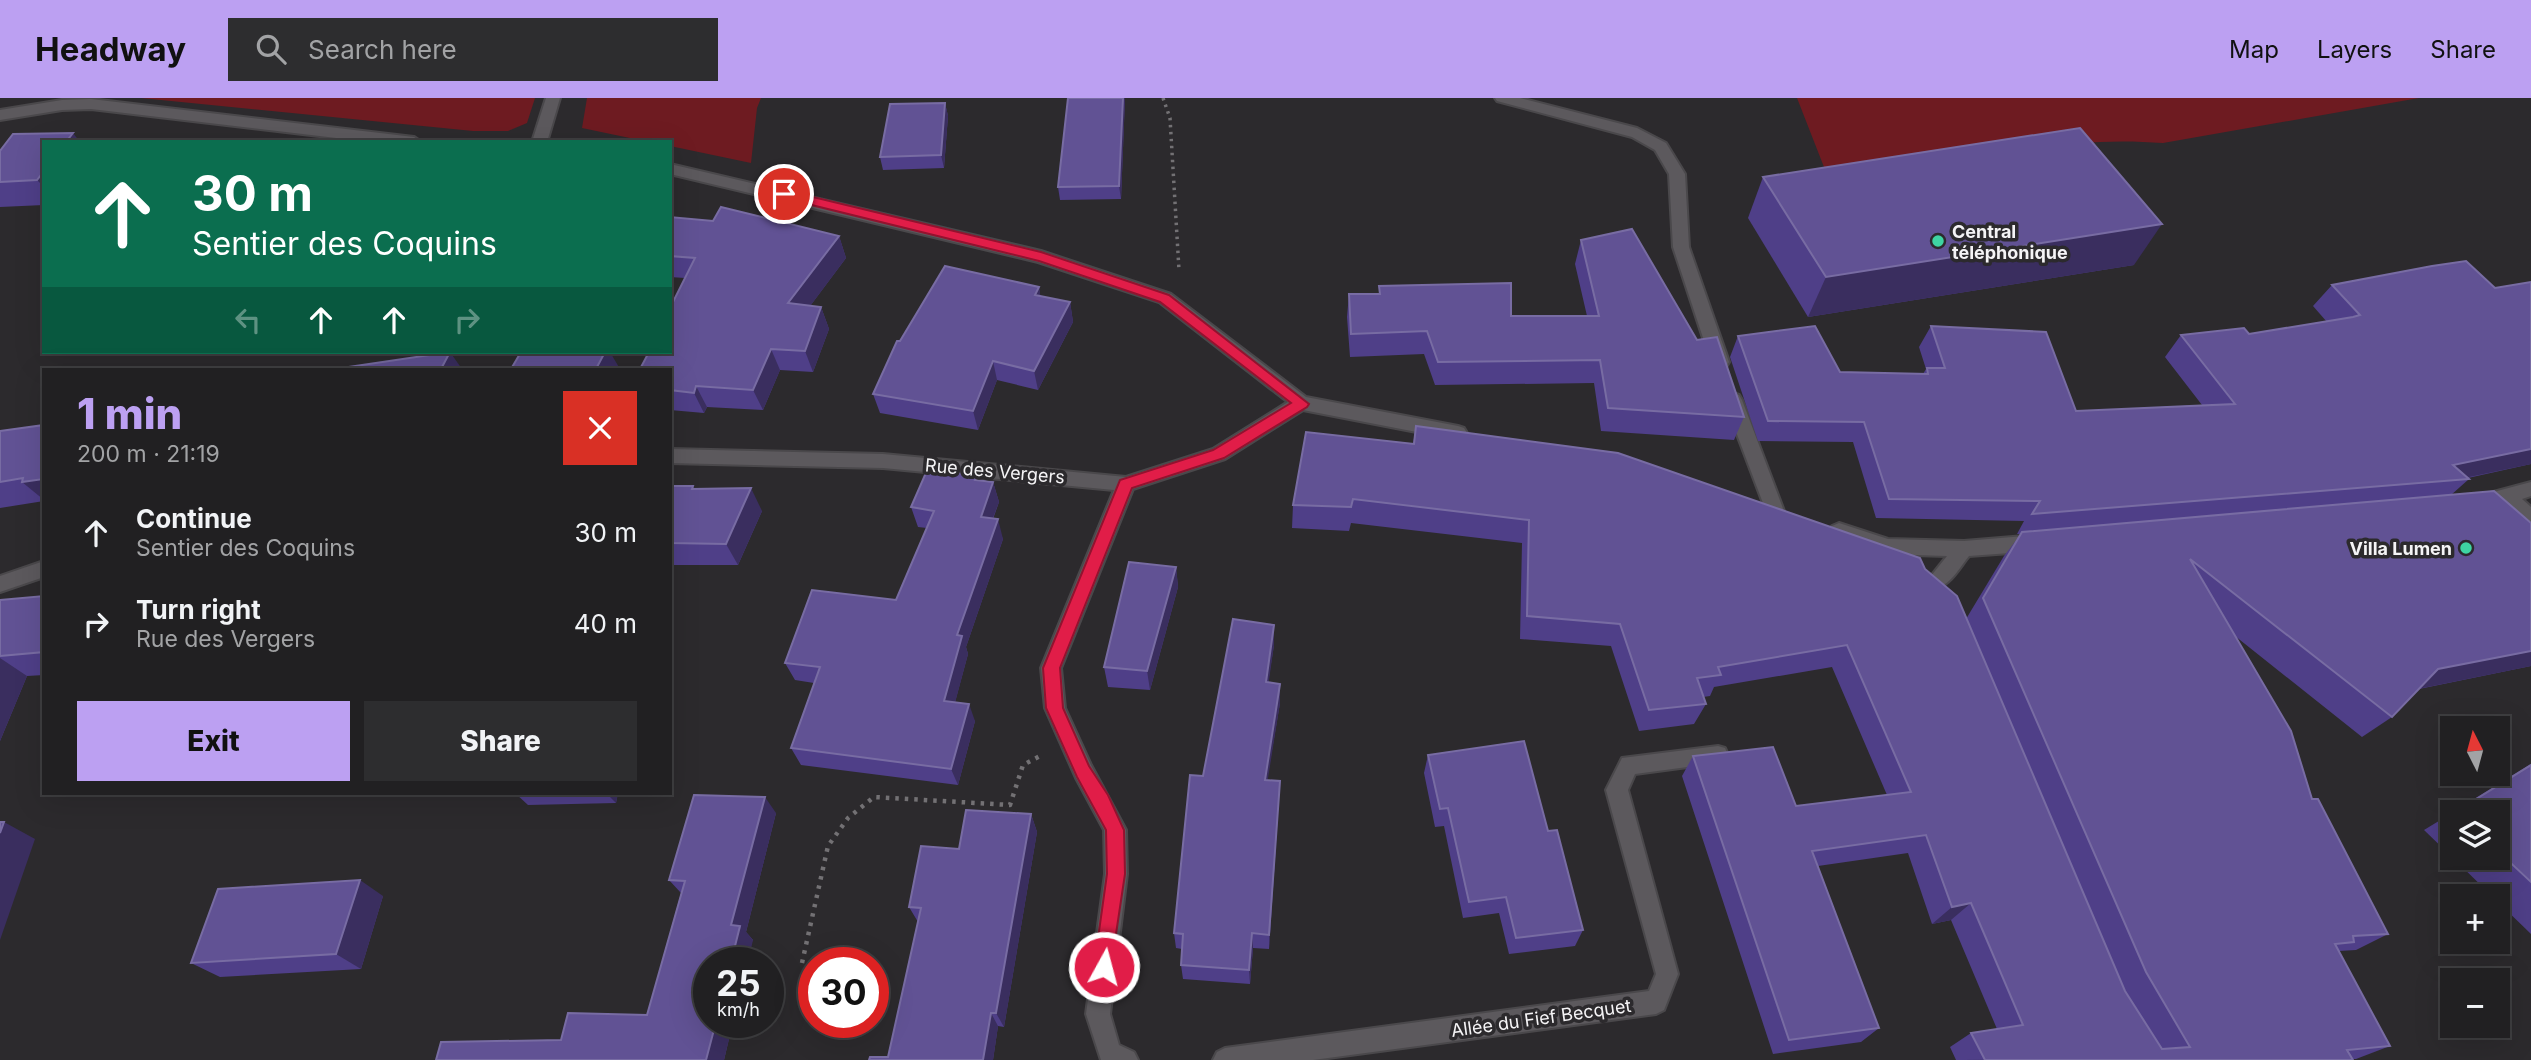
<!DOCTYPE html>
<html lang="en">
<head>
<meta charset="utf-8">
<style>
  :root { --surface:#212022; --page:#2d2d2f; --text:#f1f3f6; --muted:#a2a3a5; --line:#3e3e40; --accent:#bca0f2 }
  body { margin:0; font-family:Inter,sans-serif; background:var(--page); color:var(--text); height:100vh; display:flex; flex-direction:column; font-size:26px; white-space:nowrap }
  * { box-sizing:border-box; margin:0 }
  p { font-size:23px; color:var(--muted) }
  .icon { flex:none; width:38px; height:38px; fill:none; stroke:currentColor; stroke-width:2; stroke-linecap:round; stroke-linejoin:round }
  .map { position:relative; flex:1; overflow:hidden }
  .drawer { position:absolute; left:42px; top:270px; width:630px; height:427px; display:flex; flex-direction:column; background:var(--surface); border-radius:0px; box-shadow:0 7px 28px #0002,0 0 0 2px var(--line) }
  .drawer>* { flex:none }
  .banner { position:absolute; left:42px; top:42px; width:630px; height:214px; border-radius:0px; box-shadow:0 7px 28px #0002,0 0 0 2px var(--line); background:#0b6e4f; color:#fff; overflow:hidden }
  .needle { width:46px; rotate:354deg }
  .buttons { position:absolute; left:2440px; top:618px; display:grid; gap:14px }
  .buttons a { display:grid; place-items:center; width:70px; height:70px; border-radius:0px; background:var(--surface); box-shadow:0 7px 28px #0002,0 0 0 2px var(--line); font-size:35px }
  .speed { position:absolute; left:693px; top:849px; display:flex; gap:14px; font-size:35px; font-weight:700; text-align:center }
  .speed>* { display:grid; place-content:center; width:91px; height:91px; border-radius:50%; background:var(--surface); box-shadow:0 7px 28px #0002,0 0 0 2px var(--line); line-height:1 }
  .speed small { font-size:18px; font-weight:400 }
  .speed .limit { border:10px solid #d22; background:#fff; color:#111 }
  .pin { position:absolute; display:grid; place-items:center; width:60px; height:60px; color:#fff; margin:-30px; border:4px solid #fff; border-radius:50%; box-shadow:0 2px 7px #0007 }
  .me { position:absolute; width:77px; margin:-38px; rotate:7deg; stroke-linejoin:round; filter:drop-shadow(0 0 5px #0008) }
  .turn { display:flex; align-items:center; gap:24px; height:147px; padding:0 35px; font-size:32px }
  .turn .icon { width:91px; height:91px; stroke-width:2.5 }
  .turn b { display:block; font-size:49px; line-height:60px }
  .lanes { display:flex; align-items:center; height:66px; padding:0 35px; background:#0003; justify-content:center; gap:35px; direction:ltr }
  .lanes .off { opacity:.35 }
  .round { display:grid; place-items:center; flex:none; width:74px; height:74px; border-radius:0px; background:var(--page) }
  .summary { display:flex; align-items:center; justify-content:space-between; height:119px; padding:0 35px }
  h1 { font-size:42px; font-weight:800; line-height:52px; color:var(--accent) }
  .primary-button { display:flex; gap:14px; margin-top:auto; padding:14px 35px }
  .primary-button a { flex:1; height:80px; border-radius:0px; background:var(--accent); color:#111; font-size:28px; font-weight:800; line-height:80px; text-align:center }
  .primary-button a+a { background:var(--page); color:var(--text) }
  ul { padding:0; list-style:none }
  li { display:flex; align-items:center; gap:21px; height:91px; padding:0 35px }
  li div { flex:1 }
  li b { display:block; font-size:26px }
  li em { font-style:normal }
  header { display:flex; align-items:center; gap:42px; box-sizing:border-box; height:98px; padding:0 35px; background:var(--accent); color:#111 }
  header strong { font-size:33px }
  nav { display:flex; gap:38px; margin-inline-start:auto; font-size:24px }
  .search { width:490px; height:63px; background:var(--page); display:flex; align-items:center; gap:18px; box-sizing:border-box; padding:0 24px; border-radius:0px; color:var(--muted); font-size:26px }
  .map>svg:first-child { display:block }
  .green { fill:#6e1b21 }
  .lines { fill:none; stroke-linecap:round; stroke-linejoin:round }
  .minor-casing { stroke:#4a484b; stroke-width:4 }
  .path-far1 { stroke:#737174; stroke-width:3.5; stroke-dasharray:2.5 4.5; stroke-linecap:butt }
  .path { stroke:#737174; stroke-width:4.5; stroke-dasharray:3.5 6; stroke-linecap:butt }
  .minor { fill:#5c595d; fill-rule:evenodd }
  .wall { fill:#4f3f88 }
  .shaded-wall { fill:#3a2e5f }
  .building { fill:#615294; stroke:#786ca3; stroke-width:2 }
  .route { fill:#e11d48; stroke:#92132f; stroke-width:2 }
  .poi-dot { fill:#3ed4a3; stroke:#2c2a2d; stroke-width:2.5 }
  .labels { text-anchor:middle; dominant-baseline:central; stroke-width:7; stroke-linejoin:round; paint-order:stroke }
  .poi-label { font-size:18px; font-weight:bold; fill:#f5f4f6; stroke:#2c2a2d; text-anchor:start }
  .street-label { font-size:18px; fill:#f5f4f6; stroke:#2c2a2d }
</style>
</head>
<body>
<header>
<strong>Headway</strong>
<div class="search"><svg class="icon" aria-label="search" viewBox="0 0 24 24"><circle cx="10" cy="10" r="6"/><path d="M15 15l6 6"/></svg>Search here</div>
<nav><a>Map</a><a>Layers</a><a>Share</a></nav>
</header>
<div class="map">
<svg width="2531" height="962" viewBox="0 0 2531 962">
  <rect width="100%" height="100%" fill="#2c2a2d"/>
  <g class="green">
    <path d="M141,0H535L527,25L508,33H473Z"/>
    <path d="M587,0H761L757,10L751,65L670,48V44H649L582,30Z"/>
    <path d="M1797,0H2419L2163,45C2052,36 1939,67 1831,87Z"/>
  </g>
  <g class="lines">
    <defs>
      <g id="minor">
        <path d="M546,0H560L547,44H532Z"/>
        <path d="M1495,0H1520L1637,30L1666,45L1685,76L1689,149L1729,264L1726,269H1714L1711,264L1673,149L1669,76L1655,52L1632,39L1497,3Z"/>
        <path d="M91,1L414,39L421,44H370L91,11L62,12L0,22V12L62,2Z"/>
        <path d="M670,66L1041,153L1171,196L1306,299L1458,328L1464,330L1467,335L1464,340L1458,342L1303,312L1225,361L1133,391L1061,570L1065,610L1091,667L1126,732L1127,776L1110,916L1119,947L1134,954L1138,962H1101L1086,916L1105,776L1104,732L1076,680L1045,610L1041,570L1114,392L883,370L670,365V351L883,356L1126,379L1213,351L1288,304L1159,204L1038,164L670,76Z"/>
        <path d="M1733,295L1739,297L1742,302L1784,413L1782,418L1775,420L1768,418L1766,413L1724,302L1727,297Z"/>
        <path d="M2531,384V398L2522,401L2531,409V429L2524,426L2503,406L2478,412L2471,410L2469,405L2471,400Z"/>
        <path d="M1839,425L1888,441L1964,443L2037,437L2044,440L2046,445L2044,450L2037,453L1969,458C1959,470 1947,494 1930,489L1927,483L1947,458L1914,457L1920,464L1917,470L1910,472L1881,454L1832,438L1830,433L1832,428Z"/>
        <path d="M44,463V479L0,494V478Z"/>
        <path d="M1718,648L1725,650L1728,657L1725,664L1635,676L1628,692L1678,876L1664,912L1656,916L1313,962H1213L1217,954L1225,950L1649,893L1656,876L1606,692L1622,660Z"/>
      </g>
    </defs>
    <use href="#minor" class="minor-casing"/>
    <path class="path-far1" d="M1163,0L1170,20L1179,172"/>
    <path class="path" d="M802,865L828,748L848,720L874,699L1010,707L1023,667L1040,658"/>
    <use href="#minor" class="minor"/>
  </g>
  <g class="wall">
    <path d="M1125,0L1121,101L1060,102L1058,89Z"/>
    <path d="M945,5L948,18L944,70L883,72L880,59Z"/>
    <path d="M44,44V107L0,109V53Z"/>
    <path d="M1763,79L2134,167L1808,219L1748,120Z"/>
    <path d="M670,119L839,138L846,160L810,208L821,209L829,231L813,274L780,272L763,312L707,309L704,315L670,312V271L685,180L670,179Z"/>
    <path d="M1581,142L1697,242L1744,319L1734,342L1601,333L1594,285L1435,287L1424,256L1350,259L1347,219L1349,196H1379V188L1511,218H1587L1575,166Z"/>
    <path d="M2531,184V366L2468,380L2469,381L2451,397L2531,425V568L2419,591L2392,619L2362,639L2235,538L2312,701L2388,836L2356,852L2339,853L2390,948L2356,961L1956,962L1950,949L1971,935L1997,931L1951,822L1932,826L1908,755L1818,768L1879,930L1861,944L1773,956L1682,678L1693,658L1796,708L1887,697L1832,569L1714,589L1710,598L1703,599L1706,606L1694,626L1639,633L1611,548L1520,541L1522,445L1351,425L1349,433L1292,430L1293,407L1413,346L1416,328L1925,471L1966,521L2004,458L2021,436H2017L2024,423L1876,420L1853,344L1758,343L1730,259L1738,238L1840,274L1923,276L1926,271L1919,249L1931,228L2076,313L2202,307L2165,259L2181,237L2249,236L2327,224L2313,208L2332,187L2495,190Z"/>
    <path d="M1039,189L1040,198L1070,204L1073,224L1038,292L997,282L978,332L880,315L873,296L900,243Z"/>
    <path d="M44,327V403L0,410V333Z"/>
    <path d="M979,382L993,384L999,404L993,421L1003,441L966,549L968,556L955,604L975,623L958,687L801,667L791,650L814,585L795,582L785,565L896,502L927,430L918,429L911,409Z"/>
    <path d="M670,388H693L694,391L762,413L738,467H670Z"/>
    <path d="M1176,469L1178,489L1150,592L1108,589L1104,569Z"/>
    <path d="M44,498V577L27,578L0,643V502Z"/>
    <path d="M1274,547L1268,585L1280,586V605L1267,682L1279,700L1269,851L1253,850L1250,886L1183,881L1181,867L1182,851L1176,850L1174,835L1203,678Z"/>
    <path d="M1428,657L1548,733L1583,832L1575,848L1509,856L1499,815L1463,820L1444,728L1435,729L1424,675Z"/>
    <path d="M2531,666V836L2497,803V798H2492L2453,760H2497V714H2453Z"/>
    <path d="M515,695H618L616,705L528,707Z"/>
    <path d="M776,715L746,834L753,842L709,924H733L724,962H436L561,942L647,917L681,795L669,782Z"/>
    <path d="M2452,715V759L2424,732Z"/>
    <path d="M1031,716L1037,734L1004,929L998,928L993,962H869L888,959L918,824L909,809L959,751Z"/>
    <path d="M383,798L361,871L220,879L191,865Z"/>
  </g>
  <g class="shaded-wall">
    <path d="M1123,0H1125L1121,101L1119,88Z"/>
    <path d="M945,5L948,18L944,70L941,57Z"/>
    <path d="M73,35L80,44H66Z"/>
    <path d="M44,73V89L37,82Z"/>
    <path d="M2162,126L2134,167L1808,219L1826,179Z"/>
    <path d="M839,138L846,160L796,227L788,205Z"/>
    <path d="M1039,189L1042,208L1035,197Z"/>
    <path d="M1070,204L1073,224L1038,292L1034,273Z"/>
    <path d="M821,209L829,231L813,274L805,253Z"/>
    <path d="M771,251L780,272L763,312L753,292Z"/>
    <path d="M450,254L462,271H441Z"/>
    <path d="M605,254H610L620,271H596Z"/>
    <path d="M993,263L997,282L978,332L973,313Z"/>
    <path d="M696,288L707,309L704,315L694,295Z"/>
    <path d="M2531,351V366L2455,382L2453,367Z"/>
    <path d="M44,381V402L22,384Z"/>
    <path d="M993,384L999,404L986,438L981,419Z"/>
    <path d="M751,390L762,413L738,467L726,446Z"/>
    <path d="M998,421L1003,441L966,549L968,556L951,620L944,603L957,537Z"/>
    <path d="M1176,469L1178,489L1150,592L1147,573Z"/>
    <path d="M1274,527V547L1266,603V584Z"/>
    <path d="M2531,553V568L2408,593L2438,571Z"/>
    <path d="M0,560L27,578L0,643Z"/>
    <path d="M1280,586V605L1265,699V682Z"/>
    <path d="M969,606L975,623L958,687L951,671Z"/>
    <path d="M1280,683L1279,700L1269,851V837Z"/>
    <path d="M606,695H618L616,705Z"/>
    <path d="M765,699L776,715L746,834L753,842L748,864H731V827Z"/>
    <path d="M1031,716L1037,734L1004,929L996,915Z"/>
    <path d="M4,724L35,741L0,842V735Z"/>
    <path d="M360,782L383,798L361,871L336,856Z"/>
    <path d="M1971,805L1951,822L1932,826L1952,809Z"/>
    <path d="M1252,835L1253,850L1250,886L1249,872Z"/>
    <path d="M991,915L998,928L993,962H983Z"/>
    <path d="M716,924H733L724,962H706Z"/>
  </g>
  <g class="building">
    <path d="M1068,0H1123L1119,88L1058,89Z"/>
    <path d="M945,5L941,57L880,59L890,6Z"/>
    <path d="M2080,30L2162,126L1826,179L1763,79Z"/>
    <path d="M73,35L66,44H44V73L37,82L0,84V53L13,36Z"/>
    <path d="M721,109L839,138L788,205L821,209L805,253L771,251L753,292L696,288L694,295L670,292V271H640L649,254H670V210L695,160L670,158V119L713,123Z"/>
    <path d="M1632,131L1697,242L1717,239L1744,319L1608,310L1600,262L1438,264L1427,233L1351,236L1349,196H1380L1379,188L1511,185V218H1599L1581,142Z"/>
    <path d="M2466,163L2495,190L2531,184V351L2453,367L2469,381L2032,416L2040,403L1889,401L1864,324L1768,323L1738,238L1815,228L1840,274L1928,276L1927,270H1945L1931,228L2046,234L2076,313L2235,306L2181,237L2244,230L2249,236L2353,219L2360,217L2332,187L2432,168Z"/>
    <path d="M945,168L1039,189L1035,197L1070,204L1034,273L993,263L973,313L873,296L897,243H900Z"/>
    <path d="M450,254L441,271H335Z"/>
    <path d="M521,254H605L596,271H511Z"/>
    <path d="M44,327V381L22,384L23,380L0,384V333Z"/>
    <path d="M1416,328L1618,355L1920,460L1925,471L1957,498L2125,893L2162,951L2190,949L2146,874L1983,500L2022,434L2494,393L2531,425V553L2438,571L2392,619L2190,461L2291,633L2312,701H2318L2388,836L2353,838L2354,844L2335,846L2390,948L2347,952L2353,962H1985L1971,935L2023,927L1971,805L1952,809L1926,737L1812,753L1879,930L1789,942L1693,658L1773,649L1796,708L1911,694L1847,547L1718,569L1721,577L1697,580L1706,606L1649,612L1620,526L1527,518L1529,422L1353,401L1351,409L1293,407L1306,334L1414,346Z"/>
    <path d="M928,370L977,378L975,382L993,384L981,419L998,421L957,537L962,538L944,603L969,606L951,671L791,650L820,569L785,565L812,492L896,502L934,413L911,409Z"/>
    <path d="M670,388H693L692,391L751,390L726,446L670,445Z"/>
    <path d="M1129,464L1176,469L1147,573L1104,569Z"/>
    <path d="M44,498V554L0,558V502Z"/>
    <path d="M1233,521L1274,527L1266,584L1280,586L1265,682L1280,683L1269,837L1252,835L1249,872L1181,867L1183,836L1174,835L1190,677L1203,678Z"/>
    <path d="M1524,643L1548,733L1557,732L1583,832L1516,840L1506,799L1469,804L1448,710L1440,711L1428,657Z"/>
    <path d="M2531,667V784L2497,752V714H2458L2457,713Z"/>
    <path d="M694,697L765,699L731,827L740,828L731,864H709V924H716L706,962H436L441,944L561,942L568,915L647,917L685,783L669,782Z"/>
    <path d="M966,712L1031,716L996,915H991L983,962H869L870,959H888L921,810L909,809L921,748L959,751Z"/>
    <path d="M0,724H4L0,735Z"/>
    <path d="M360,782L336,856L191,865L218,791Z"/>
  </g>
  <path class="route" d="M784,92L1041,154L1169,197L1309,306L1307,309L1224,360L1132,390L1060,570L1063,610L1089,668L1108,697L1124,732L1125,776L1110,876L1104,879L1097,876L1094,869L1107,776L1106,732L1077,679L1046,610L1043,570L1120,382L1213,352L1291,305L1160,204L1039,163L779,99L777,96Z"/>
  <g class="poi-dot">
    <circle cx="1938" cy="143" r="7"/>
    <circle cx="2466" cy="450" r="7"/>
  </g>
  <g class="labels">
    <g class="poi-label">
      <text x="1952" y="133">Central<tspan x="1952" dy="21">téléphonique</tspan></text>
      <text x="2452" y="450" text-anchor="end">Villa Lumen</text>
    </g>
    <g class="street-label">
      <text transform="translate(995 373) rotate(5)">Rue des Vergers</text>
      <text transform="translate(1541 920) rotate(-8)">Allée du Fief Becquet</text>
    </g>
  </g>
</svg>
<div class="buttons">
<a><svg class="needle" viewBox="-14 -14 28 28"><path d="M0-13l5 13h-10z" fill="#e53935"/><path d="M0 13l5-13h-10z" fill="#a2a3a5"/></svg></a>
<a><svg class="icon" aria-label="layers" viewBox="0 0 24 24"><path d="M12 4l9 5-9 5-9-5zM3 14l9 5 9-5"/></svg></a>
<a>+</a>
<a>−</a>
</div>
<div class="speed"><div>25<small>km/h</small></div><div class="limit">30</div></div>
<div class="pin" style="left:784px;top:96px;background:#d93025"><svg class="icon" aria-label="arrive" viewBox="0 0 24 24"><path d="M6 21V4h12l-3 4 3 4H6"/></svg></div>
<svg class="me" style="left:1104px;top:869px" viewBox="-20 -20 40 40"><circle r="17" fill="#e11d48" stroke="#fff" stroke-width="3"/><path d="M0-11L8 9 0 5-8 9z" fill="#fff"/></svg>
<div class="banner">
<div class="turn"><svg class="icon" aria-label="ahead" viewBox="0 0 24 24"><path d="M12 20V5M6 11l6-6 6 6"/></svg><div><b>30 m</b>Sentier des Coquins</div></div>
<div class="lanes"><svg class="icon off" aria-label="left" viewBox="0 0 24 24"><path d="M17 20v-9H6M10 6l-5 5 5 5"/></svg><svg class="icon" aria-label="ahead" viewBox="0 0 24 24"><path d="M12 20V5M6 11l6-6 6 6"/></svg><svg class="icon" aria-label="ahead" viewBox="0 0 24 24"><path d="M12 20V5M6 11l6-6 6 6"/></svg><svg class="icon off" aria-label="right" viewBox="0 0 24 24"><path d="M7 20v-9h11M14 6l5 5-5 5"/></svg></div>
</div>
<section class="drawer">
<div class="summary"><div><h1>1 min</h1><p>200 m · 21:19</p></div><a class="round" style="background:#d93025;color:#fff"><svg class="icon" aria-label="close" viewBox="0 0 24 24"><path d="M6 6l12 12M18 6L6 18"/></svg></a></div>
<ul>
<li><svg class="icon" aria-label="ahead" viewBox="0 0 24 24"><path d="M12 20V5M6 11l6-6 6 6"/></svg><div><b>Continue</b><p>Sentier des Coquins</p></div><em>30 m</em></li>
<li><svg class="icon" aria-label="right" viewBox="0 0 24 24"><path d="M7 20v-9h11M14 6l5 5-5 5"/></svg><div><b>Turn right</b><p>Rue des Vergers</p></div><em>40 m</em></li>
</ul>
<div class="primary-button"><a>Exit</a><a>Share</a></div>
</section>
</div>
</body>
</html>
